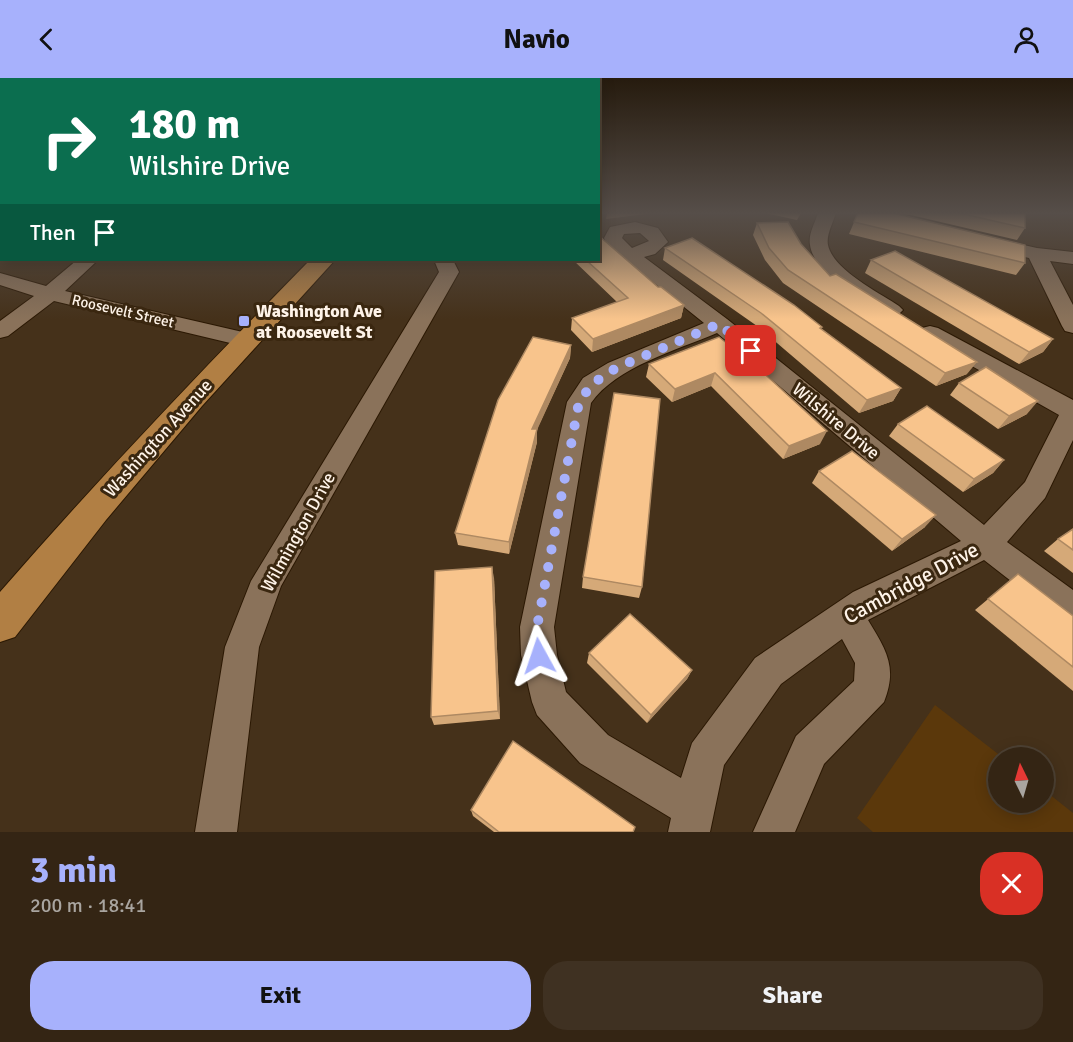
<!DOCTYPE html>
<html lang="en">
<head>
<meta charset="utf-8">
<style>
  :root { --surface:#342514; --page:#3f3122; --text:#f1f3f6; --muted:#a9a5a0; --line:#4e4234; --accent:#a7b1fc }
  body { margin:0; font-family:Signika,sans-serif; background:var(--page); color:var(--text); height:100vh; display:flex; flex-direction:column; font-size:22px; white-space:nowrap }
  * { box-sizing:border-box; margin:0 }
  p { font-size:20px; color:var(--muted) }
  .icon { flex:none; width:33px; height:33px; fill:none; stroke:currentColor; stroke-width:2; stroke-linecap:round; stroke-linejoin:round }
  .map { position:relative; height:754px; overflow:hidden }
  .details { display:flex; flex-direction:column; background:var(--surface); flex:1 }
  .details>* { flex:none }
  .top-card { position:absolute; left:0px; top:0px; width:600px; height:183px; box-shadow:0 3px 15px #0003,0 0 0 2px var(--line); background:#0b6e4f; color:#fff; overflow:hidden }
  .needle { width:39px; rotate:355deg }
  .fabs { position:absolute; left:988px; top:669px; display:grid; gap:12px }
  .fabs a { display:grid; place-items:center; width:66px; height:66px; border-radius:50%; background:var(--surface); box-shadow:0 3px 15px #0003,0 0 0 2px var(--line); font-size:30px }
  .pin { position:absolute; display:grid; place-items:center; width:51px; height:51px; color:#fff; margin:-26px; border-radius:12px; box-shadow:0 3px 9px #0006 }
  .me { position:absolute; width:66px; margin:-33px; rotate:355deg; stroke-linejoin:round; filter:drop-shadow(0 0 4px #0008) }
  .turn { display:flex; align-items:center; gap:21px; height:126px; padding:0 30px; font-size:27px }
  .turn .icon { width:78px; height:78px; stroke-width:2.5 }
  .turn b { display:block; font-size:42px; line-height:51px }
  .then { display:flex; align-items:center; height:57px; padding:0 30px; background:#0003; gap:12px; font-size:22px }
  .round { display:grid; place-items:center; flex:none; width:63px; height:63px; border-radius:24px; background:var(--page) }
  .headline { display:flex; align-items:center; justify-content:space-between; height:102px; padding:0 30px }
  h1 { font-size:36px; font-weight:700; line-height:45px; color:var(--accent) }
  .action { display:flex; gap:12px; margin-top:auto; padding:12px 30px }
  .action a { flex:1; height:69px; border-radius:24px; background:var(--accent); color:#111; font-size:24px; font-weight:700; line-height:69px; text-align:center }
  .action a+a { background:var(--page); color:var(--text) }
  header { display:flex; justify-content:space-between; align-items:center; height:78px; padding:0 30px; background:var(--accent); color:#111; font-size:27px; font-weight:700 }
  .map>svg:first-child { display:block }
  .green { fill:#5b380b }
  .lines { fill:none; stroke-linecap:round; stroke-linejoin:round }
  .minor-casing { stroke:#2b1803; stroke-width:2 }
  .major-casing { stroke:#2b1803; stroke-width:2 }
  .minor { fill:#8a725a; fill-rule:evenodd }
  .major { fill:#b17f44; fill-rule:evenodd }
  .wall { fill:#d5a978 }
  .shaded-wall { fill:#ae8962 }
  .building { fill:#f8c48c; stroke:#ae8962; stroke-width:1.5 }
  .route { stroke:#a7b1fc; stroke-width:10; stroke-dasharray:0 18 }
  .poi-dot { fill:#a7b1fc; stroke:#3a2710; stroke-width:2 }
  .labels { text-anchor:middle; dominant-baseline:central; stroke-width:6; stroke-linejoin:round; paint-order:stroke }
  .far-street-label { font-size:15px; fill:#fef3e8; stroke:#3a2710 }
  .poi-label { font-size:18px; font-weight:bold; fill:#fef3e8; stroke:#3a2710; text-anchor:start }
  .street-label { font-size:18px; fill:#fef3e8; stroke:#3a2710 }
  .near-street-label { font-size:21px; fill:#fef3e8; stroke:#3a2710 }
</style>
</head>
<body>
<header><svg class="icon" aria-label="back" viewBox="0 0 24 24"><path d="M15 5l-7 7 7 7"/></svg>Navio<svg class="icon" aria-label="person" viewBox="0 0 24 24"><circle cx="12" cy="8" r="4"/><path d="M4 21q1-7 8-7t8 7"/></svg></header>
<div class="map">
<svg width="1073" height="754" viewBox="0 0 1073 754">
  <rect width="100%" height="100%" fill="#45311a"/>
  <path class="green" d="M935,627L1002,679L999,680V724H1044V712L1073,735V754H873L857,740Z"/>
  <g class="lines">
    <defs>
      <g id="minor">
        <path d="M818,135H836C833,145 826,157 828,167C833,192 880,215 899,228L903,232L899,236L892,238L885,236C862,222 814,196 810,167C808,156 815,145 818,135Z"/>
        <path d="M635,144L658,150L668,164L655,176L644,179L727,241L984,447L1025,404L1059,337L922,260L919,255L922,250L930,248L938,250L1073,322V362L1045,420L1007,464L1073,512V546L1061,542L984,482L868,542C886,572 898,589 884,624L824,686L795,754H753L796,658L854,603L855,585L842,561L781,606L724,687L710,754H668L671,740L580,685L537,637L532,624L521,577L520,549L567,324L583,300L608,285L704,245L607,167L604,160L610,149ZM640,155L649,163L632,170L622,160L624,156ZM717,255L961,463L853,514L755,580L692,665L681,700L608,657L566,614L557,577L554,549L591,325C616,289 677,272 717,255Z"/>
        <path d="M989,159L1037,170L1073,174V186L1050,183L1073,227V255L1065,253L1062,248L1029,180L982,169L980,165L982,161Z"/>
        <path d="M77,182H98L65,213L247,255L255,257L258,262L255,267L247,269L54,223L8,258L0,260V243L34,218L0,207V195L46,208Z"/>
        <path d="M434,182H453L459,194L281,508L259,569L237,754H195L225,569L251,503L439,194Z"/>
      </g>
      <path id="major" d="M310,182H335L202,328L106,442L15,559L0,564V514C100,399 204,290 310,182Z"/>
    </defs>
    <use href="#minor" class="minor-casing"/>
    <use href="#major" class="major-casing"/>
    <use href="#minor" class="minor"/>
    <use href="#major" class="major"/>
  </g>
  <g class="wall">
    <path d="M765,135H801L797,142Z"/>
    <path d="M858,135H1025V150L1017,162L911,137L898,136L1025,185L1016,197L849,156Z"/>
    <path d="M757,145L801,166L830,198L967,296L936,308L783,205L765,182L753,157Z"/>
    <path d="M665,170L821,251L901,310L893,323L859,335L757,248L663,182Z"/>
    <path d="M573,182H598L658,209L684,227L681,240L592,274L571,252L572,240L617,224Z"/>
    <path d="M871,182L1053,261L1043,274L1019,286L865,195Z"/>
    <path d="M719,259L820,366L783,381L711,308L672,324L646,299L649,286Z"/>
    <path d="M571,267L570,280L537,351V364L509,476L458,467L455,455Z"/>
    <path d="M959,305L1027,336L998,351L950,317Z"/>
    <path d="M898,346L1004,382L993,395L963,414L889,358Z"/>
    <path d="M819,393L925,449L892,473L812,405Z"/>
    <path d="M1073,451V495L1044,473L1058,461Z"/>
    <path d="M1018,496L1073,538V613L975,532Z"/>
    <path d="M583,499L642,509L639,520L582,510Z"/>
    <path d="M494,500L500,641L434,647L431,639Z"/>
    <path d="M589,575L692,592L687,601L647,645L587,585Z"/>
    <path d="M471,732L633,754H494L473,738Z"/>
  </g>
  <g class="shaded-wall">
    <path d="M607,135H654L606,141Z"/>
    <path d="M684,227L681,240L592,274L593,261Z"/>
    <path d="M1053,261L1043,274L1019,286L1029,274Z"/>
    <path d="M571,267L570,280L532,363V351Z"/>
    <path d="M977,284L967,296L936,308L945,295Z"/>
    <path d="M715,295L711,308L672,324L675,311Z"/>
    <path d="M901,310L893,323L859,335L867,322Z"/>
    <path d="M1038,323L1027,336L998,351L1009,338Z"/>
    <path d="M537,351V364L509,476V464Z"/>
    <path d="M827,353L820,366L783,381L789,368Z"/>
    <path d="M1004,382L993,395L963,414L974,401Z"/>
    <path d="M936,437L925,449L892,473L902,461Z"/>
    <path d="M492,489L494,500L500,641L498,633Z"/>
    <path d="M692,592L687,601L647,645L651,637Z"/>
  </g>
  <g class="building">
    <path d="M858,135H893L1025,167V185L854,144Z"/>
    <path d="M959,135H1025V150Z"/>
    <path d="M788,144L801,166L830,198L836,196L977,284L945,295L788,192L769,170L757,145Z"/>
    <path d="M598,157L658,209H661L684,227L593,261L572,240L628,220L586,182H598Z"/>
    <path d="M692,160L794,227L822,249L820,250L901,310L867,322L761,235L665,170Z"/>
    <path d="M895,173L1053,261L1029,274L871,182Z"/>
    <path d="M533,259L571,267L532,351H537L509,464L455,455L498,322Z"/>
    <path d="M719,259L756,288L827,353L789,368L715,295L675,311L649,286Z"/>
    <path d="M986,289L1038,323L1009,338L959,305Z"/>
    <path d="M614,315L660,321L642,509L583,499Z"/>
    <path d="M927,328L1004,382L974,401L898,346Z"/>
    <path d="M852,373L936,437L902,461L819,393Z"/>
    <path d="M1073,451V472L1058,461Z"/>
    <path d="M492,489L498,633L431,639L435,493Z"/>
    <path d="M1018,496L1073,538V589L988,521Z"/>
    <path d="M630,536L692,592L651,637L589,575Z"/>
    <path d="M513,663L635,749L633,754H499L471,732Z"/>
  </g>
  <linearGradient id="sky" x2="0" y2="1"><stop stop-color="#261b0e"/><stop offset="0.56" stop-color="#564e49"/><stop offset="1" stop-color="#564e49" stop-opacity="0"/></linearGradient>
  <rect width="1073" height="241" fill="url(#sky)"/>
  <g class="lines">
    <path class="route" d="M539,578L537,549L579,324L592,306L616,290L719,246L751,273"/>
  </g>
  <rect class="poi-dot" x="238" y="237" width="12" height="12" rx="3"/>
  <g class="labels">
    <g class="far-street-label">
      <text transform="translate(123 233) rotate(13)">Roosevelt Street</text>
    </g>
    <g class="poi-label">
      <text x="256" y="233">Washington Ave<tspan x="256" dy="21">at Roosevelt St</tspan></text>
    </g>
    <g class="street-label">
      <text transform="translate(836 343) rotate(40)">Wilshire Drive</text>
      <text transform="translate(158 360) rotate(-48)">Washington Avenue</text>
      <text transform="translate(298 454) rotate(-61)">Wilmington Drive</text>
    </g>
    <g class="near-street-label">
      <text transform="translate(911 505) rotate(-28)">Cambridge Drive</text>
    </g>
  </g>
</svg>
<div class="fabs">
<a><svg class="needle" viewBox="-14 -14 28 28"><path d="M0-13l5 13h-10z" fill="#e53935"/><path d="M0 13l5-13h-10z" fill="#a9a5a0"/></svg></a>
</div>
<div class="pin" style="left:751px;top:273px;background:#d93025"><svg class="icon" aria-label="arrive" viewBox="0 0 24 24"><path d="M6 21V4h12l-3 4 3 4H6"/></svg></div>
<svg class="me" style="left:539px;top:578px" viewBox="-20 -20 40 40"><path d="M0-17L14 15 0 8-14 15z" fill="#a7b1fc" stroke="#fff" stroke-width="4"/></svg>
<div class="top-card">
<div class="turn"><svg class="icon" aria-label="right" viewBox="0 0 24 24"><path d="M7 20v-9h11M14 6l5 5-5 5"/></svg><div><b>180 m</b>Wilshire Drive</div></div>
<div class="then">Then<svg class="icon" aria-label="arrive" viewBox="0 0 24 24"><path d="M6 21V4h12l-3 4 3 4H6"/></svg></div>
</div>
</div>
<section class="details">
<div class="headline"><div><h1>3 min</h1><p>200 m · 18:41</p></div><a class="round" style="background:#d93025;color:#fff"><svg class="icon" aria-label="close" viewBox="0 0 24 24"><path d="M6 6l12 12M18 6L6 18"/></svg></a></div>
<div class="action"><a>Exit</a><a>Share</a></div>
</section>
</body>
</html>
